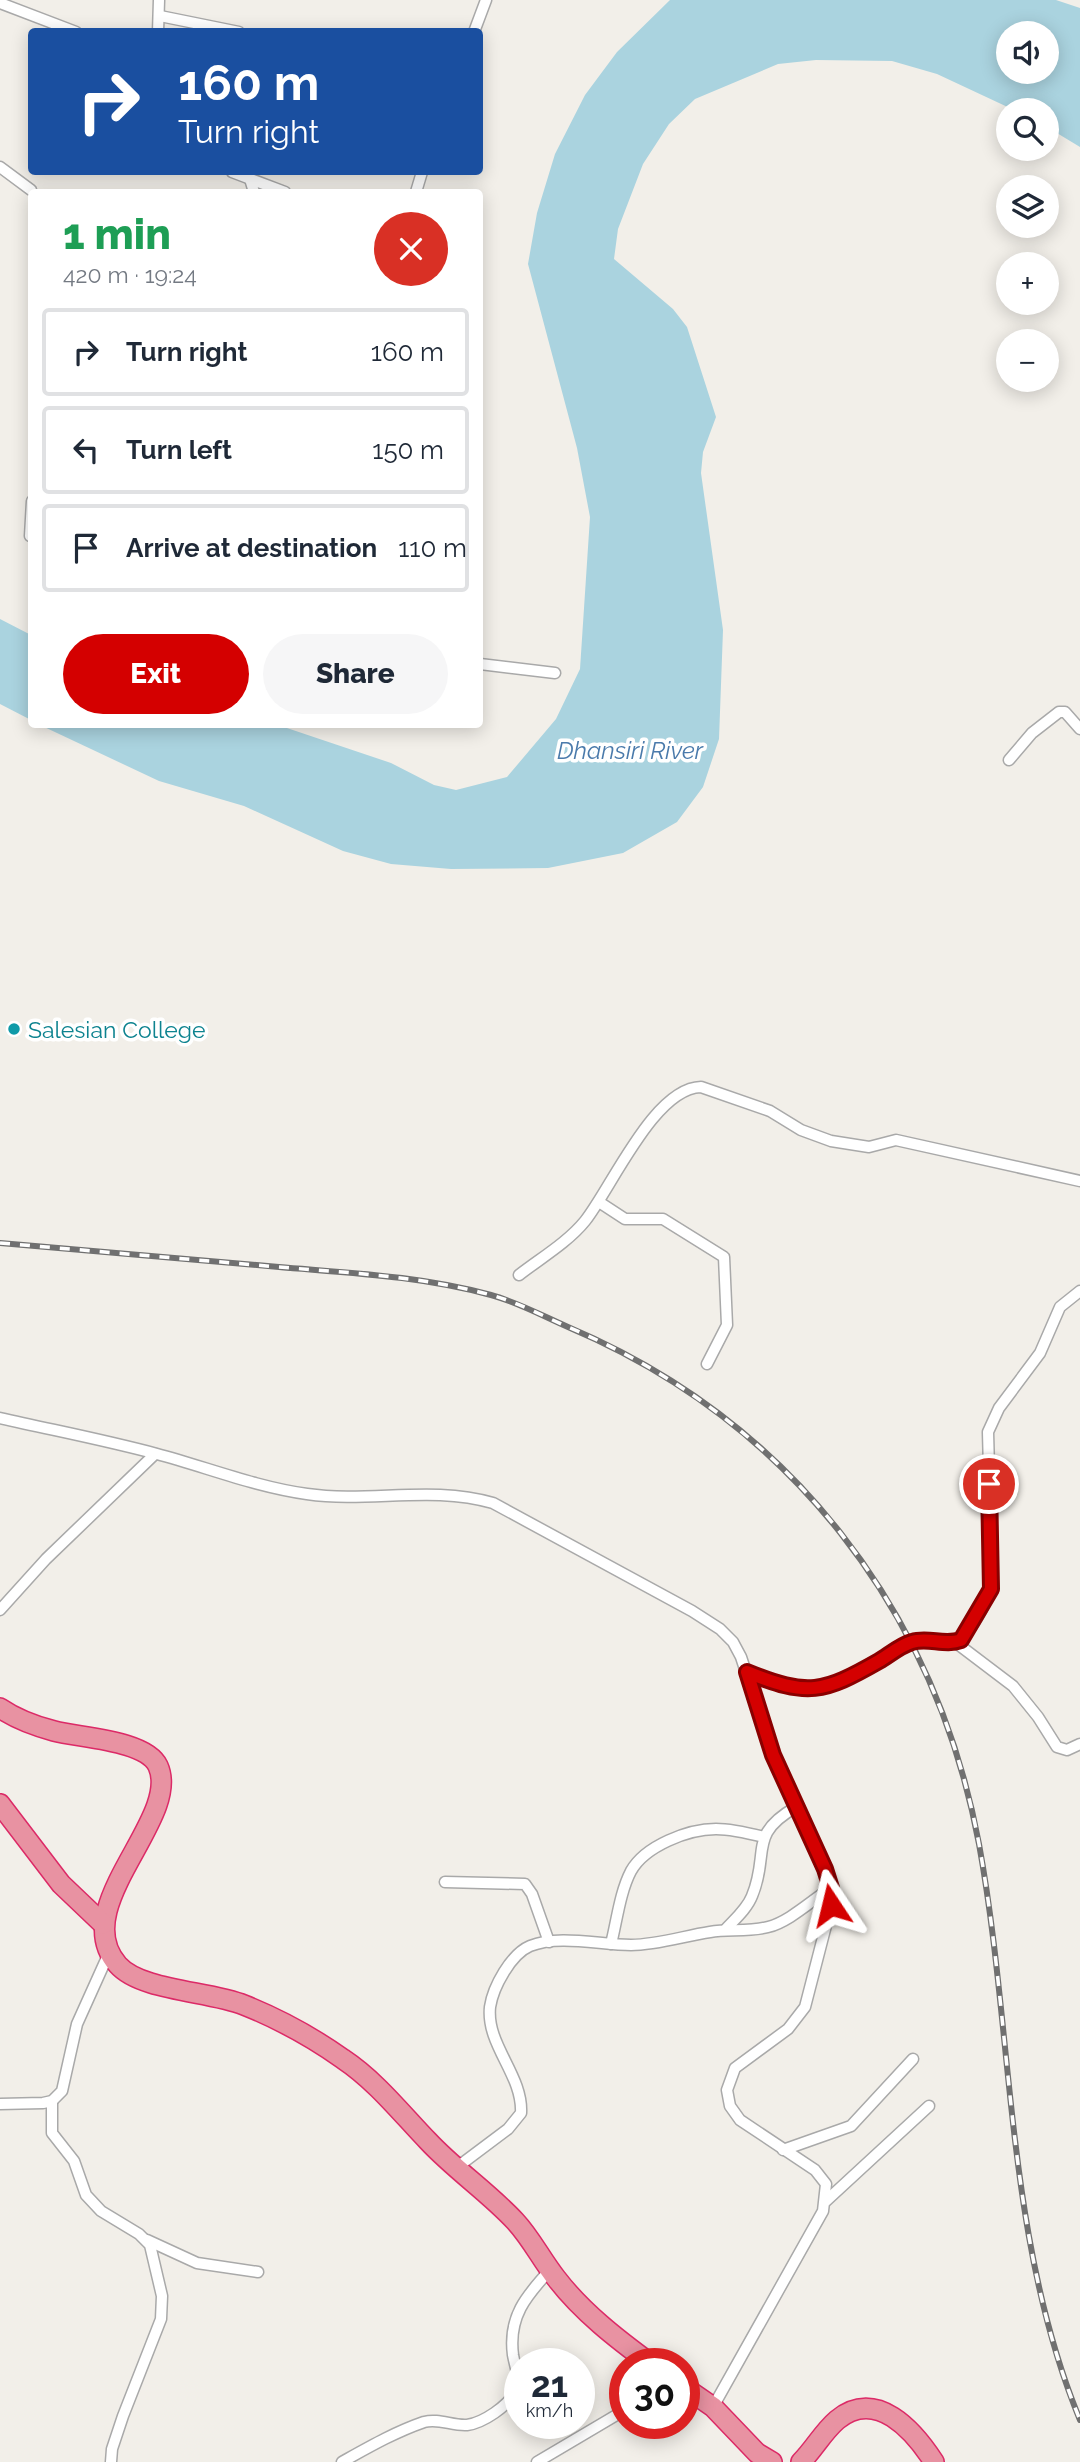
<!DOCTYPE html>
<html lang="en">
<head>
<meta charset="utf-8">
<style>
  :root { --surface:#fff; --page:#f6f6f7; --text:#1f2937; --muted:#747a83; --line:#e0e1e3; --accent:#d40000 }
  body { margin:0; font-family:Raleway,sans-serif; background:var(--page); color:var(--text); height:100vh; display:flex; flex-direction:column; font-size:26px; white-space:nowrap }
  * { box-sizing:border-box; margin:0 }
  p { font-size:23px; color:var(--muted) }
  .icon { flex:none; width:38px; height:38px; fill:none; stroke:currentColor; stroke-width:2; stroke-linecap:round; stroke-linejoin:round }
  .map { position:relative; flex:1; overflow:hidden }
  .side { position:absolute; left:28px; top:189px; width:455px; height:539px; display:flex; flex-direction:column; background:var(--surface); border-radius:7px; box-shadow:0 4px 18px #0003 }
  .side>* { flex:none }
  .hud { position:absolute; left:28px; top:28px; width:455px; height:147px; border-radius:7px; box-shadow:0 4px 18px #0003; background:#1a4fa0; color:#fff; overflow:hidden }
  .controls { position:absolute; left:996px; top:21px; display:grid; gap:14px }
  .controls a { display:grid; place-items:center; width:63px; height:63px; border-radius:50%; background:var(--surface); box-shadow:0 4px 18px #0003; font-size:35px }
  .speed { position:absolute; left:504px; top:2348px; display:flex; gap:14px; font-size:35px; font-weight:700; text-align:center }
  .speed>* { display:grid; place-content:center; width:91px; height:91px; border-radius:50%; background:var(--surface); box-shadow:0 4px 18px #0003; line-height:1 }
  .speed small { font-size:18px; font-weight:400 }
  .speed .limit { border:10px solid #d22; background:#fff; color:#111 }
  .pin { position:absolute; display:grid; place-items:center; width:60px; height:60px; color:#fff; margin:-30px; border:4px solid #fff; border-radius:50%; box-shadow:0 2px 7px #0007 }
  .me { position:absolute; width:77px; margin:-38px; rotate:350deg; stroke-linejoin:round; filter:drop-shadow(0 0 5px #0008) }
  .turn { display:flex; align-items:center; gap:24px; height:147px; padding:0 35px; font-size:32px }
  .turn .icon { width:91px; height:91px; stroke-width:2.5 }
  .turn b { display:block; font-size:49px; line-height:60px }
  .round { display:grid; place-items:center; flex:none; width:74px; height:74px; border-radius:37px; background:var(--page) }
  .summary { display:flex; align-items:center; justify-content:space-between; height:119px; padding:0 35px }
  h1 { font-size:42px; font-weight:800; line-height:52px; color:#1e9e55 }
  .action { display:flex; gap:14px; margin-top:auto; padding:14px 35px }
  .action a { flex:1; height:80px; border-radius:42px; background:var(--accent); color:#fff; font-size:28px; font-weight:800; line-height:80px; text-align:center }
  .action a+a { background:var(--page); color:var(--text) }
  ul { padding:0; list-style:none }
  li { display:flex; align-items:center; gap:21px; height:88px; margin:0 14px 10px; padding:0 21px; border:4px solid var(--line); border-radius:7px }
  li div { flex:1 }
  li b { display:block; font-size:26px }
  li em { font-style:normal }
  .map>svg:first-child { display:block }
  .water { fill:#aad3df; fill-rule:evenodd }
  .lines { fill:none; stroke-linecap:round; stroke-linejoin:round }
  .street-casing { stroke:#a9a9a9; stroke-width:13 }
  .highway-casing { stroke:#dc2a67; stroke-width:22 }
  .street { stroke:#fff; stroke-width:10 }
  .highway { stroke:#e892a2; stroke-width:19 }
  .rail-casing { stroke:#707070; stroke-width:6 }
  .rail { stroke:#fff; stroke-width:3.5; stroke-dasharray:10; stroke-linecap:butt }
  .route-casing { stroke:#8a0000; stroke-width:18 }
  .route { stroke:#d40000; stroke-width:12 }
  .culture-dot { fill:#0f9aa8; stroke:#fff; stroke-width:2.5 }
  .labels { text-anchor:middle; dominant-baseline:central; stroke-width:7; stroke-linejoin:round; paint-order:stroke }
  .culture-label { font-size:23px; fill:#0d838f; stroke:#fff; text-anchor:start }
  .water-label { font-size:24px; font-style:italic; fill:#4a7aab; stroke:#fff }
</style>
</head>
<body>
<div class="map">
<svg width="1080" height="2462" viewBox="0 0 1080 2462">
  <rect width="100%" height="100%" fill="#f2efe9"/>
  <g class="water">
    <path d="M670,0H1056L1080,8V147L1047,127L1046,110H1014L937,74L892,61L816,60L778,64L695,99L669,124L643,164L618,229L614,259L673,309L687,327L716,417L703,452L701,473L723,630L719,739L703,787L677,822L623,853L548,868L451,869L391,864L343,851L244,806L159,781L40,725H278L391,763L434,785L456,790L507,777L556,719L580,669L590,517L577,448L528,264L537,213L555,154L585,95L617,52ZM1008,33H1046V72H1008Z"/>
    <path d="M0,619L31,635V720L0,704Z"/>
  </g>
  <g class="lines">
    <defs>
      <g id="street">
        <path d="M0,3L76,32"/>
        <path d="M160,16L239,32"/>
        <path d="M158,32L159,0"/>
        <path d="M474,32L486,0"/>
        <path d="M0,167L31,190"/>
        <path d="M232,172L285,192"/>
        <path d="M250,179L254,192"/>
        <path d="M416,192L422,172"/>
        <path d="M30,536L32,501"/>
        <path d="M480,664L555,673"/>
        <path d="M1009,760L1032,733L1059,712H1065L1080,729"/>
        <path d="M599,1202L625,1219H663L724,1257L727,1325L707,1364"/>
        <path d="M519,1275C541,1258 568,1242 585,1221C612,1187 654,1088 701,1087L770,1111L801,1130L831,1141L869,1147L896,1140L1080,1181"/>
        <path d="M0,1418C52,1430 105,1440 157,1454C206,1467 256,1487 307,1494C369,1503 432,1485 493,1503L692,1611L720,1629L733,1642L741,1657L773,1755L831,1888L829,1914L805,2007L788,2029L735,2068L727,2090L730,2106L740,2120L815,2170L826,2184L823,2211L713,2407"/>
        <path d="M0,1610L46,1559L155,1454"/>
        <path d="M955,1642L1013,1686L1038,1717L1057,1747L1067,1750L1080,1744"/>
        <path d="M747,1672C808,1696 822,1694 878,1661C889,1655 900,1647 911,1642C925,1637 940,1645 954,1642C969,1639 991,1596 992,1580L988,1432L999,1408L1040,1353L1060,1307L1080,1291"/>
        <path d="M445,1882L525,1884L532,1894L549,1942"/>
        <path d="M725,1930C734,1920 747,1909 752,1896C770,1853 747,1835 796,1807"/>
        <path d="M611,1944C617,1920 620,1892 631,1871C645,1846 688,1829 716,1829C732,1829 748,1833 764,1837"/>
        <path d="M52,2101V2133L74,2161L86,2195L101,2211L139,2234L150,2245L162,2296L161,2319L123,2416L112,2449L111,2462"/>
        <path d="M0,2104L43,2103L52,2101L62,2091L77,2024L109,1953"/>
        <path d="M783,2150L851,2126L913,2059"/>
        <path d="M456,2168L508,2129L521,2113C523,2075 486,2045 490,2007C493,1987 511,1954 530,1946C559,1934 600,1945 631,1945C657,1945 684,1936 710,1932C729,1929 749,1932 768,1927C789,1922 812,1900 831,1888"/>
        <path d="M826,2201L929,2106"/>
        <path d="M147,2240L197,2263L258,2272"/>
        <path d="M342,2462C369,2447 395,2432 424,2422C439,2418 452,2426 467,2425C483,2423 508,2406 515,2392C521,2379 515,2367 513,2355C508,2317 526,2296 550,2270"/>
        <path d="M537,2462L625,2410"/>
      </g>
      <g id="highway">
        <path d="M0,1708C16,1719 35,1726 54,1731C80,1738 146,1740 158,1766C182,1819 66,1907 118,1965C141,1991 210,1991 244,2005C279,2019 312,2037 343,2059C376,2081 401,2113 428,2141C455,2170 488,2192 515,2221C531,2238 541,2259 556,2278C582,2312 617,2339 651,2364"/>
        <path d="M0,1804L61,1884L103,1924"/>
        <path d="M684,2387L713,2407L757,2453L772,2462"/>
        <path d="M801,2462C814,2449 823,2432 837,2420C876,2387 914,2431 934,2462"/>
      </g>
    </defs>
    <use href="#street" class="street-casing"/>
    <use href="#highway" class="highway-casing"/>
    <use href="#street" class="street"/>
    <use href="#highway" class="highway"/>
    <defs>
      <path id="rail" d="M0,1243C93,1251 186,1259 279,1267C350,1273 421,1276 491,1295C517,1302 543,1316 568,1327C790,1421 935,1609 979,1844C1014,2036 1005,2238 1080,2420"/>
    </defs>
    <use href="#rail" class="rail-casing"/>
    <use href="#rail" class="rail"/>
  </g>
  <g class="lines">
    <defs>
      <path id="route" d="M831,1905V1888L825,1869L773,1755L747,1672C808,1697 823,1693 879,1661C889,1655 901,1645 912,1642C928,1637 945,1646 961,1640L991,1589L989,1484"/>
    </defs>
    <use href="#route" class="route-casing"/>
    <use href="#route" class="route"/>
  </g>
  <circle class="culture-dot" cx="14" cy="1029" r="7"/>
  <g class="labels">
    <g class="culture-label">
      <text x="28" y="1029">Salesian College</text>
    </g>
    <g class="water-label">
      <text x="630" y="750">Dhansiri River</text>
    </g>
  </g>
</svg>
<div class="controls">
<a><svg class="icon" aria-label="sound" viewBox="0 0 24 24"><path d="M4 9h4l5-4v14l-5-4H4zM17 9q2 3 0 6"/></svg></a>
<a><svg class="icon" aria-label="search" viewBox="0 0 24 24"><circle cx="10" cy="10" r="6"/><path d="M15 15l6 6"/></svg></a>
<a><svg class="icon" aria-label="layers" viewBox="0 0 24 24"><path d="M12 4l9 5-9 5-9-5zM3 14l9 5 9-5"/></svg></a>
<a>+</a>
<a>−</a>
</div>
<div class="speed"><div>21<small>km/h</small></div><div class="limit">30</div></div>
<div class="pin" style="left:989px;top:1484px;background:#d93025"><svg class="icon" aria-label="arrive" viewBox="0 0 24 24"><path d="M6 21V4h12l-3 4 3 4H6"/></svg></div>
<svg class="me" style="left:831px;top:1905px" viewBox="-20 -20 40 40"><path d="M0-17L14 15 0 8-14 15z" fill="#d40000" stroke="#fff" stroke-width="4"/></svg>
<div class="hud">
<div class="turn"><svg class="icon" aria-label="right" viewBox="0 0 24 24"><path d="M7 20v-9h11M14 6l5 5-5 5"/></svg><div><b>160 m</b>Turn right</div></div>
</div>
<section class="side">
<div class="summary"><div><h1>1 min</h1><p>420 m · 19:24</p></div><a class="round" style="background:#d93025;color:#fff"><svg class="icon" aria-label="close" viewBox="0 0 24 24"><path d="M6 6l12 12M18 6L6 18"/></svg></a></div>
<ul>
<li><svg class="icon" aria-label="right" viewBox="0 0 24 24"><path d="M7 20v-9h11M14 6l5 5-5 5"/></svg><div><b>Turn right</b></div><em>160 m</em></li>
<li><svg class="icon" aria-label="left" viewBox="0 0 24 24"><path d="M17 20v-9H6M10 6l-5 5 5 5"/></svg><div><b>Turn left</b></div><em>150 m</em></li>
<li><svg class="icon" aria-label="arrive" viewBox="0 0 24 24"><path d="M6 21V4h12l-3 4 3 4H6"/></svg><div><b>Arrive at destination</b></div><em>110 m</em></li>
</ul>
<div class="action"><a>Exit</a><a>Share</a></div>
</section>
</div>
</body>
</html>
